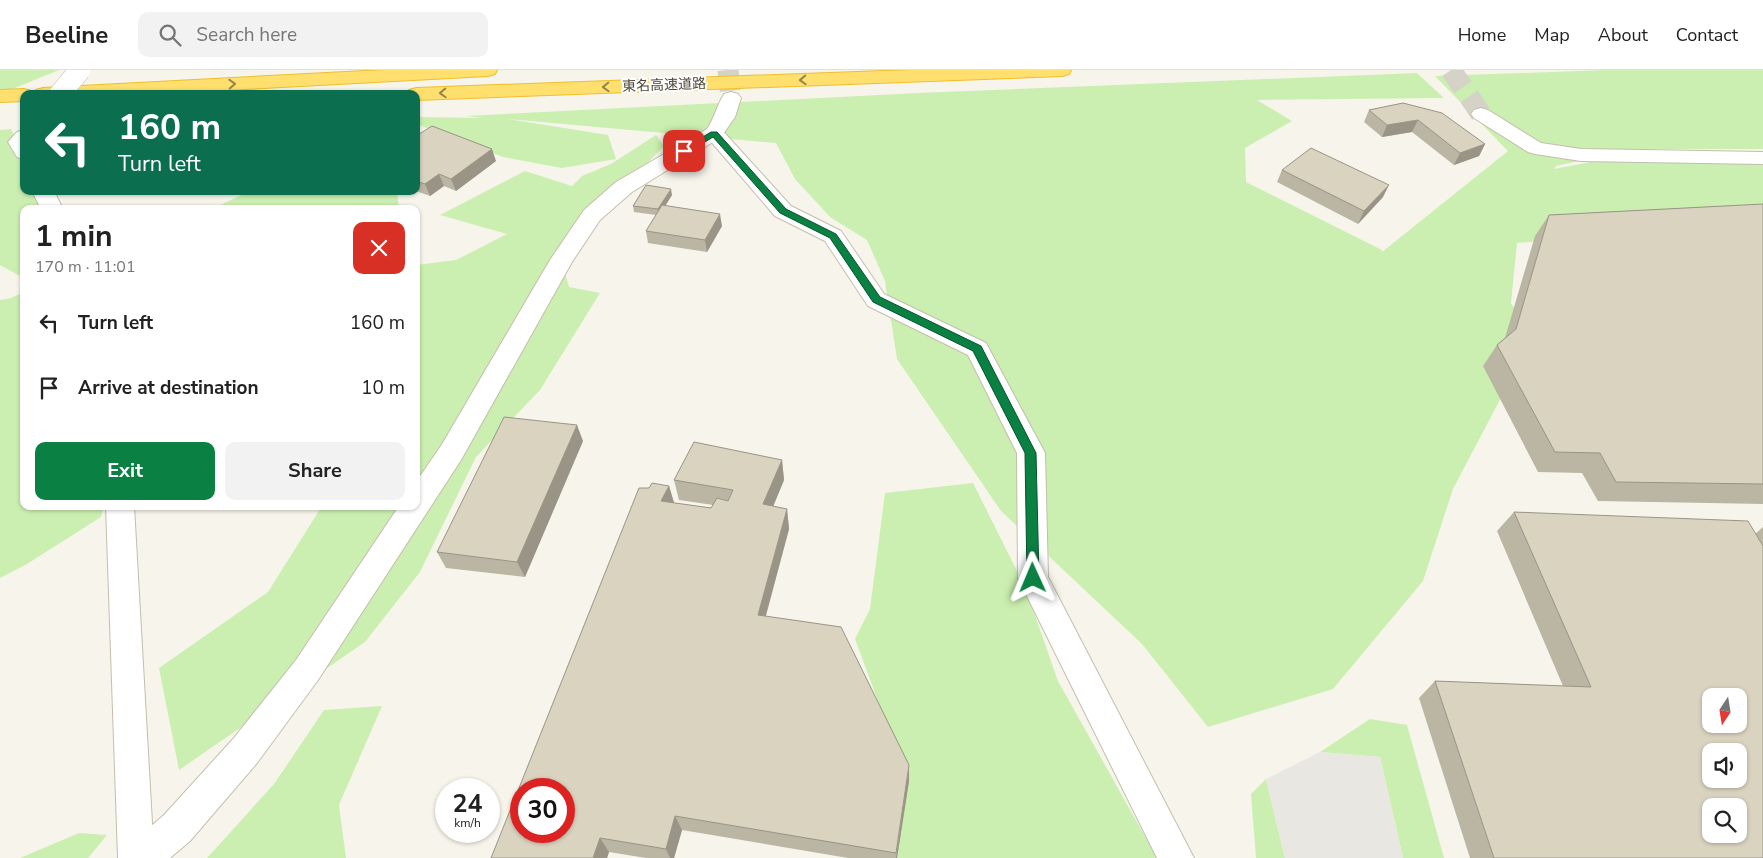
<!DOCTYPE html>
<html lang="en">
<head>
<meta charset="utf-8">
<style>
  :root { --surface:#fff; --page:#f2f2f2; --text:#222; --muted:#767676; --line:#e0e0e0; --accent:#0b8043 }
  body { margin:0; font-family:"Nunito Sans","Noto Sans JP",sans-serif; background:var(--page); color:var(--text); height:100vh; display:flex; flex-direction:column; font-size:19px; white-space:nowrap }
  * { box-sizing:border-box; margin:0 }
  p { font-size:16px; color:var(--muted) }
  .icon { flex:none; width:28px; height:28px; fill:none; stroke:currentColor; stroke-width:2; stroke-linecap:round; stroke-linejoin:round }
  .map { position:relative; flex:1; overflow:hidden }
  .side { position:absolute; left:20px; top:135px; width:400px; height:305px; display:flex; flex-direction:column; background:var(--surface); border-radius:10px; box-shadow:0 1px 4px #0004 }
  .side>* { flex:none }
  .banner { position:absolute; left:20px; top:20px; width:400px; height:105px; border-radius:10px; box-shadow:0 1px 4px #0004; background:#0b6e4f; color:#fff; overflow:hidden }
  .needle { width:32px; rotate:192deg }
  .fabs { position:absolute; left:1702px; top:618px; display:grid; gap:10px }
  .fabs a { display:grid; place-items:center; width:45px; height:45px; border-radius:10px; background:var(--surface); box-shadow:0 1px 4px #0004; font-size:25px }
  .speed { position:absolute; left:435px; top:708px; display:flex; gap:10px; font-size:25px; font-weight:700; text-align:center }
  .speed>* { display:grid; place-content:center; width:65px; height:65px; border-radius:50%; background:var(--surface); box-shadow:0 1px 4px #0004; line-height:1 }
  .speed small { font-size:12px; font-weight:400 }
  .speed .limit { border:8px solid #d22; background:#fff; color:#111 }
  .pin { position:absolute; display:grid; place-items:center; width:42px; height:42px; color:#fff; margin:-21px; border-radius:10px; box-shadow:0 2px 8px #0006 }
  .me { position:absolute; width:55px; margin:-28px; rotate:359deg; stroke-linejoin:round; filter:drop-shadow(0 0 4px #0008) }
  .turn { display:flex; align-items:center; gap:18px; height:105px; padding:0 15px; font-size:22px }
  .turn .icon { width:65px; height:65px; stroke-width:2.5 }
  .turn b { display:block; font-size:35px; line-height:42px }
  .round { display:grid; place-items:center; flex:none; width:52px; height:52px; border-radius:10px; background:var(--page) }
  .headline { display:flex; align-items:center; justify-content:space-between; height:85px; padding:0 15px }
  h1 { font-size:30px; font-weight:700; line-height:38px }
  .cta { display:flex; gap:10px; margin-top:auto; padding:10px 15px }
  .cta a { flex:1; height:58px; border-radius:10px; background:var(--accent); color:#fff; font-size:20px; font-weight:700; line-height:58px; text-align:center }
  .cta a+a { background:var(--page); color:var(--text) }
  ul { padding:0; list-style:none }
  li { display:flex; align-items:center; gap:15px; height:65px; padding:0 15px }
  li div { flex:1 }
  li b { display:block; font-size:19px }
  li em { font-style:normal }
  header { display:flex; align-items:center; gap:30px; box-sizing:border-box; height:70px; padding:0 25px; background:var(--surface); border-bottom:1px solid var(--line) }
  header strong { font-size:24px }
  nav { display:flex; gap:28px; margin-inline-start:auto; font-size:18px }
  .search { width:350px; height:45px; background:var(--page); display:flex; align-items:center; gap:12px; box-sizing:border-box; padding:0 18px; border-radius:10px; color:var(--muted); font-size:19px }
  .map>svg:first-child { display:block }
  .green { fill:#cbefb0 }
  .parking { fill:#e8e7e2 }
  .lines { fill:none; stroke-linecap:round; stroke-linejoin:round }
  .minor-tunnel { stroke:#d5d2c7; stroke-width:21; stroke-dasharray:21 11; stroke-linecap:butt }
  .tertiary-tunnel { stroke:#d5d2c7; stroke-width:21; stroke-dasharray:21 11; stroke-linecap:butt }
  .minor-casing { stroke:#c4beac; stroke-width:2 }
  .tertiary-casing { stroke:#c4beac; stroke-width:2 }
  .motorway-casing { stroke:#eebf2e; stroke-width:2 }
  .minor { fill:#fff; fill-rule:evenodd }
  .tertiary { fill:#fff; fill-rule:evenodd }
  .motorway { fill:#ffe06e; fill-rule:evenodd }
  .minor-bridge-casing { stroke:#c4beac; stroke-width:22; stroke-linecap:butt }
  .minor-bridge { stroke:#fff; stroke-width:21 }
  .wall { fill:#bbb5a4 }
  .shaded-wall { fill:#999486 }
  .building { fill:#dad3bf; stroke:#999486; fill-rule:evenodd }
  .oneway { stroke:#94844d }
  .route { fill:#0b8043; stroke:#07532c }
  .labels { text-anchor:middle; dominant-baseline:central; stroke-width:4; stroke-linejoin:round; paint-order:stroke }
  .far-street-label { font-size:14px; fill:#4c4737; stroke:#fff }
</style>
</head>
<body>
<header>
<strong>Beeline</strong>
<div class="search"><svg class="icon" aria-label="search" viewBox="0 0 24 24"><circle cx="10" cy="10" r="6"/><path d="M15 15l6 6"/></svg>Search here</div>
<nav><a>Home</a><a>Map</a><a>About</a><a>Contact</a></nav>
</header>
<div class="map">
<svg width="1763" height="788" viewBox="0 0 1763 788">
  <rect width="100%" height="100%" fill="#f7f5eb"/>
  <g class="green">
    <path d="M0,0H59L0,24Z"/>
    <path d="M1606,0H1763V79H1635L1556,96L1554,99L1622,86H1763V152L1517,173L1511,233L1533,267L1453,419L1423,511L1333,619L1208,657L1142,574L1001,441L897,289L885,211L867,170L830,147L795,109L776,73L508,49L608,65L616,89L562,98L503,87L419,55L416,57V47L483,48L466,46L918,23L1417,3L1444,28L1257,30L1292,51L1245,78L1246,112L1382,180V182L1508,81L1435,6Z"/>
    <path d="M11,59C22,79 24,99 24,121H33L42,139H24V205H18L0,195V60Z"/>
    <path d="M656,65L664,76L624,117L561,189L569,217L600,223L540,320L476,387L420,502L365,572L179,700L159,598L268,522L322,436H416V195L456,190L507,164L440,145L525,101L572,116L582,106L611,94Z"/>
    <path d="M250,121H397L399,139H212Z"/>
    <path d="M24,222V436H104L101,447L27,494L0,508V230L11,228Z"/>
    <path d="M973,413L1025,517L1058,611L1157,788H896L903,699L855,569L870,539L885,423Z"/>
    <path d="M382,636L339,735L346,788H207L274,714L324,640Z"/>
    <path d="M1370,649L1407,655L1444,788H1403L1380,687L1320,682Z"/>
    <path d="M1266,709L1285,788H1256L1251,724Z"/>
    <path d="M79,763L107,765L88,788H20Z"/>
  </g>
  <path class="parking" d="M1320,682L1380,687L1403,788H1285L1266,709Z"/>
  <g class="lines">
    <path class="minor-tunnel" d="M1451,0L1481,44"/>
    <path class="tertiary-tunnel" d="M728,0L731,28"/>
    <defs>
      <g id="minor">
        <path d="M1481,38L1488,40L1541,73L1581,79L1763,82V94L1581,91L1535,84L1528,82L1474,48L1471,44L1474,40Z"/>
        <path d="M714,57L721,59L791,136L841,161L884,224L986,273L1045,383L1048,507L1194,788H1157L1018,508L1017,383L968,285L868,236L825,171L775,146L707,67L704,63L707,59Z"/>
        <path d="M24,60V89L17,87L8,72L17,62Z"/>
        <path d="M32,121H54L63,139H41Z"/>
        <path d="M106,436H134L154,788H118Z"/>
      </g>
      <path id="tertiary" d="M731,22L738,24L741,28L735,47L721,67L632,122L600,150L572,192L461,390L318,610L257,693L190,771L170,788H124L129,775L164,745L233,669L296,590L399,436H416V412L441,376L550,190L584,140L616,112L707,59C715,47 717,35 724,24Z"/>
      <g id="motorway">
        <path d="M384,0H497L495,4L488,6L153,24H34L36,20L43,18Z"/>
        <path d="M911,0H1071L1069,4L1062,6L416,30V24H407L409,20L416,18Z"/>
        <path d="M24,19L31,21L33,24H24V31L0,32V20Z"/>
      </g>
    </defs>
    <use href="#minor" class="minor-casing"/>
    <use href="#tertiary" class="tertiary-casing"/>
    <use href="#motorway" class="motorway-casing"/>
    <use href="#minor" class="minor"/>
    <use href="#tertiary" class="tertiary"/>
    <use href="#motorway" class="motorway"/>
    <defs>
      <path id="minor-bridge" d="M60,24L80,0"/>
    </defs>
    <use href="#minor-bridge" class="minor-bridge-casing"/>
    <use href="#minor-bridge" class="minor-bridge"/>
  </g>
  <g class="wall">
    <path d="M1403,33L1485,74L1479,86L1454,95L1412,62L1382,67L1364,52L1369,40Z"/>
    <path d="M416,66L496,91L456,121L444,116L430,126L416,121Z"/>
    <path d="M1282,100L1383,127L1358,154L1277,112Z"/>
    <path d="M672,125L665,136L722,156L707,182L648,173L646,161L656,145L634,142L633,136Z"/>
    <path d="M1763,134V434L1598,431L1582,403L1538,402L1483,296L1497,275L1505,268L1535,166L1549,145Z"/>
    <path d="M583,371L525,507L446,498L437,482Z"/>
    <path d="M782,390L784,410L773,436L787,439L789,459L766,546L909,711L897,788H848L682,760L674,788H646L609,782L607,788H491L649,418L669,416L674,433L711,438L713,435L679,430L674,410Z"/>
    <path d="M1514,442L1755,464L1763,457V788H1470L1419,628L1435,611L1563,616L1497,461Z"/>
  </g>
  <g class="shaded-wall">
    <path d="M1418,50L1412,62L1382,67L1387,55Z"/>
    <path d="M1485,74L1479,86L1454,95L1460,83Z"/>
    <path d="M492,79L496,91L456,121L451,109Z"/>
    <path d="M439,104L444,116L430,126L425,114Z"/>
    <path d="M1389,115L1383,127L1358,154L1364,141Z"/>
    <path d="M671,119L672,125L659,146L658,139Z"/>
    <path d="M720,144L722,156L707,182L705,170Z"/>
    <path d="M577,355L583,371L525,507L517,492Z"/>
    <path d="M782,390L784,410L766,454L763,434Z"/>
    <path d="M669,416L675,436L661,431Z"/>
    <path d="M787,439L789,459L761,563L758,545Z"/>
    <path d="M909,695V711L897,788H896Z"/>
    <path d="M675,746L682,760L674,788H670L666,779Z"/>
    <path d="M600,768L609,782L607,788H593Z"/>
  </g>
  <g class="building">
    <path d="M1403,33L1442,43L1485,74L1460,83L1418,50L1387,55L1369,40Z"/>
    <path d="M432,56L492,79L451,109L439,104L425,114L416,111V66Z"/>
    <path d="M1311,78L1389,115L1364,141L1282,100Z"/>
    <path d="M646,115L671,119L658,139L633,136Z"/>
    <path d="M1763,134V414L1616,412L1600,383L1555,382L1497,275L1516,259L1549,145Z"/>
    <path d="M662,135L720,144L705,170L646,161Z"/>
    <path d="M504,347L577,355L517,492L437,482Z"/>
    <path d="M694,372L782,390L763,434L787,439L758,545L841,557L909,695L896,783L675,746L666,779L600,768L593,788H491L639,418H649L652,413L669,416L661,431L711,438L717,428L728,431L733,420L674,410ZM521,719H564V761H521Z"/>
    <path d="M1514,442L1748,451L1763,476V788H1494L1435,611L1591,617ZM1711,626H1739V654H1711ZM1711,681H1739V709H1711ZM1711,736H1739V764H1711Z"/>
  </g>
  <defs><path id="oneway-chevron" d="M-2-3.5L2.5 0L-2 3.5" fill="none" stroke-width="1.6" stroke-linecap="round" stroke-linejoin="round" transform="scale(1.25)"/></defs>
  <g class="oneway">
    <use href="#oneway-chevron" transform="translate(803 10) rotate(178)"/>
    <use href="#oneway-chevron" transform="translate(232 14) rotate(-3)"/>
    <use href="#oneway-chevron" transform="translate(606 17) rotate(178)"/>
    <use href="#oneway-chevron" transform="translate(443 23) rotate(178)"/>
  </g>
  <path class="route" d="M711,62H717L786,139L836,164L880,227L981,276L1036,383L1039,508L1037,512L1033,514L1028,512L1027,508L1025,383L973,281L873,232L830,168L780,143L713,67L687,83L680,81Z"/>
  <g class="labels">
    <g class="far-street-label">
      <text transform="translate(664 15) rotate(-2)">東名高速道路</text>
    </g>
  </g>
</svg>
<div class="fabs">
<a><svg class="needle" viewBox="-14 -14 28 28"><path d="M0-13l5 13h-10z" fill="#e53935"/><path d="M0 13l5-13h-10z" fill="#767676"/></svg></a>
<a><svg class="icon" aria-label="sound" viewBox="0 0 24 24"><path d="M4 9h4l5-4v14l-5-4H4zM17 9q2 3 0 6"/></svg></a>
<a><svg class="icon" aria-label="search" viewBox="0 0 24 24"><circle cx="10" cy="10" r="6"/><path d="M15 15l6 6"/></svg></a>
</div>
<div class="speed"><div>24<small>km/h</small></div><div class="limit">30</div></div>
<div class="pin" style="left:684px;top:81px;background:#d93025"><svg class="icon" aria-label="arrive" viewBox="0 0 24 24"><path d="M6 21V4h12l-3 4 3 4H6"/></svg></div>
<svg class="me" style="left:1033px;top:508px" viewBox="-20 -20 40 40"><path d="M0-17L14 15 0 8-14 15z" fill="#0b8043" stroke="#fff" stroke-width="4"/></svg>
<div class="banner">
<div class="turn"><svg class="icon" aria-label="left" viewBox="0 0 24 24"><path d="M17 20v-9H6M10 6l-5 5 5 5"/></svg><div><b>160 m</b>Turn left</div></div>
</div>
<section class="side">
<div class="headline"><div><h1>1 min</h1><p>170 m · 11:01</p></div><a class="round" style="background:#d93025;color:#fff"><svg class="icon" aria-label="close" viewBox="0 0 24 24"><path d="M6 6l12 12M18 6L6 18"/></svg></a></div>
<ul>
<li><svg class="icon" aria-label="left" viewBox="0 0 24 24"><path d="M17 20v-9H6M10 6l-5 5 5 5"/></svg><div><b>Turn left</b></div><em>160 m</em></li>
<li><svg class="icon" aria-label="arrive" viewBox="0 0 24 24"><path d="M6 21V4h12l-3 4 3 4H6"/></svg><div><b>Arrive at destination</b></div><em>10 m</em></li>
</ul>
<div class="cta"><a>Exit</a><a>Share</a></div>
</section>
</div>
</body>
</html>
